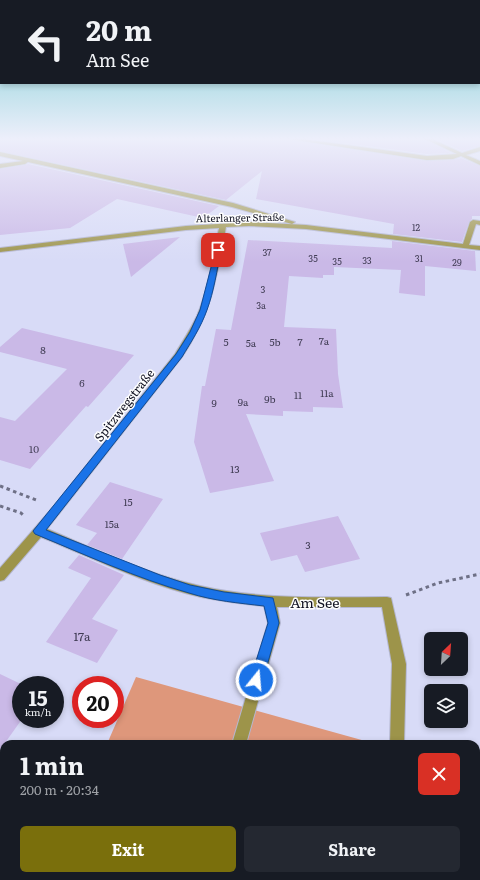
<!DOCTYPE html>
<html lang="en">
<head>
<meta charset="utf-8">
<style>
  :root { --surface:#171b24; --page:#242831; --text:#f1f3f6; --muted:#9ea1a6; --accent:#7a6f0c }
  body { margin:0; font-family:Literata,serif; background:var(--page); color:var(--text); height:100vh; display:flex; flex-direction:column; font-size:15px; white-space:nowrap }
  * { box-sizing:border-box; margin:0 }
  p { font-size:13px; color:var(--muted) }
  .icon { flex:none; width:22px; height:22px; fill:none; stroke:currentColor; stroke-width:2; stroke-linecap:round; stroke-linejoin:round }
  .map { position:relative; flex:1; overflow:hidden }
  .side { position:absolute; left:0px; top:740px; width:480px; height:140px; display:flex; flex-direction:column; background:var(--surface); border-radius:12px 12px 0 0; box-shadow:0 2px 6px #0003 }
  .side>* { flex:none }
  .hud { position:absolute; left:0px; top:0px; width:480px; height:84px; box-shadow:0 2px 6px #0003; background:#171b24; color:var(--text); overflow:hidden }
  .needle { width:26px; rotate:25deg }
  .buttons { position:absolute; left:424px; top:632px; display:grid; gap:8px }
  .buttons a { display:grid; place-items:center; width:44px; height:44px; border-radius:6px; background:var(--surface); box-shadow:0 2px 6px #0003; font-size:20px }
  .speed { position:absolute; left:12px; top:676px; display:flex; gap:8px; font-size:20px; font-weight:700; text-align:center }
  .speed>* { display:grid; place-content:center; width:52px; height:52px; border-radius:50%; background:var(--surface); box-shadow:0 2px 6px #0003; line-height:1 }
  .speed small { font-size:10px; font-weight:400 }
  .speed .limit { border:6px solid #d22; background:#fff; color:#111 }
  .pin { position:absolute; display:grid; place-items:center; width:34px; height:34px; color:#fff; margin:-17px; border-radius:8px; box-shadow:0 2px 6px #0006 }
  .me { position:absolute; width:44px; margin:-22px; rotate:17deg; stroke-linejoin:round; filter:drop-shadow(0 0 3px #0008) }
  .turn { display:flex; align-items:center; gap:14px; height:84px; padding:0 20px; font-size:18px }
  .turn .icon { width:52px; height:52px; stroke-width:2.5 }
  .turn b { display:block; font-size:28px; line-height:34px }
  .round { display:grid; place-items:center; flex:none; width:42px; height:42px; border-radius:6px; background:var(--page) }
  .headline { display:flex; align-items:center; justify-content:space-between; height:68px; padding:0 20px }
  h1 { font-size:24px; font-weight:700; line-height:30px }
  .button { display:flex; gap:8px; margin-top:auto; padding:8px 20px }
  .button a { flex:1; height:46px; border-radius:6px; background:var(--accent); color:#fff; font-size:16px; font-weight:700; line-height:46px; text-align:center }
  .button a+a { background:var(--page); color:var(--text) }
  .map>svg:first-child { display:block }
  .green { fill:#de977b }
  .building { fill:#cab9e7 }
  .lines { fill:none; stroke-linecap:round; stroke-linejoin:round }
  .minor-casing { stroke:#b4b7d1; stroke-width:2 }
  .path { stroke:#6e7086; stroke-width:3; stroke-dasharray:3.5 3.5; stroke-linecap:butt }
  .minor { fill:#9d944a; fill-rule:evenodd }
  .route { fill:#1a73e8; stroke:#114b97 }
  .labels { text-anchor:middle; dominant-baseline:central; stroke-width:3; stroke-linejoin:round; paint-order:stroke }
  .far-number-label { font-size:9px; fill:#403c54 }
  .far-street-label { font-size:10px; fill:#121323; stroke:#fefefe }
  .number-label { font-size:10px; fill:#403c54 }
  .street-label { font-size:12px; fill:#121323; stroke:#fefefe }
  .near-number-label { font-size:12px; fill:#403c54 }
  .near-street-label { font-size:14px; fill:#121323; stroke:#fefefe }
</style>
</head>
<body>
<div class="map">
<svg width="480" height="880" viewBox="0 0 480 880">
  <rect width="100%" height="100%" fill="#d8dbf7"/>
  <g class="green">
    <path d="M136,677L376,744H107Z"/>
    <path d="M49,876H361L360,880H47Z"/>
  </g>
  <g class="building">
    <path d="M0,139H288L289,140L427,161L453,160L461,158L480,166V216H472V219L469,222L462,242L393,234L394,224L256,199L262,171L226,200L0,151Z"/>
    <path d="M314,139H424L451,153L427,154Z"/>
    <path d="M436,139H480V146L462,151Z"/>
    <path d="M28,164L219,206L203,218L117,199L70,228L0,235V169L25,165Z"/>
    <path d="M180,237L131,277L123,244Z"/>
    <path d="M248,240L392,248V241L475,251L476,271L425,266V296L399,293L401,270L334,267V275H323V278L289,276L284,327L336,329L338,374L343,408L313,407V412L283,411V416L246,414L274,481L210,493L194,442L202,386H205L216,329L231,330Z"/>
    <path d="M22,328L134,355L88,407L86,406L30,469L0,460V417L15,421L67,369L0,352V347Z"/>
    <path d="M110,482L163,499L122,559L87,545L97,533L76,525Z"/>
    <path d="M338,516L360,559L305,572L297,555L271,561L260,533Z"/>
    <path d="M79,555L124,575L92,619L118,630L97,663L46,642L91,578L68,568Z"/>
    <path d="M0,674L23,685H21L22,719L0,750Z"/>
  </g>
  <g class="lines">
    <defs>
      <g id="minor">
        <path d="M289,139H303L427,156L457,154L425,139H432L462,153L480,147V151L466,155L480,161V165L461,156L453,159L427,160Z"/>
        <path d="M0,152L233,203L295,222L292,224L232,207L28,162L25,164L0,168V164L23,161L0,156Z"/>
        <path d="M473,220L480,221V225L476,224L469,245L480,246V250L306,229L249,226L226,227C216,279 212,312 182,357L47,529C97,550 147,574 200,586C261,600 325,597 387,597L391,598L406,664L404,744H390L392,664L382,607H277L280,623L246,744H232L268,623L264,606C243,604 221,601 201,597C145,584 93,558 41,537L4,580L0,581V568L54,506L175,354C183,341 191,329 197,316C209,288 213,257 219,228L186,230L0,252V248L186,226L249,222L306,225L463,244L470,222Z"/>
        <path d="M195,876H211V880H193Z"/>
        <path d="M382,876H398V880H380Z"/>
      </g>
    </defs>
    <use href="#minor" class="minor-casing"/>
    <g class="path">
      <path d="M0,486L39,501"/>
      <path d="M0,506L21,513L24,516"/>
      <path d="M406,595L438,583L480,574"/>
    </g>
    <use href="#minor" class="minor"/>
  </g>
  <linearGradient id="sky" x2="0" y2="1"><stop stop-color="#6bc8ce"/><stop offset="0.53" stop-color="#edeffb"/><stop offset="1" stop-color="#edeffb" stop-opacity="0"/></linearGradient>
  <rect width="480" height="262" fill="url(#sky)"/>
  <path class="route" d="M216,248L221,250C217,270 214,291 207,310C201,327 191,342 182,357L46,530L160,575L190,585L224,592L273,598L279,623L263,680L261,684L256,686L252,684L250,680L268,623L264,606C239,603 214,601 189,593C136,578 86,555 35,534L33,531L176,354L190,332L200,310Z"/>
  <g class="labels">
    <g class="far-number-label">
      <text x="416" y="227">12</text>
      <text x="267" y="252">37</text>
      <text x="313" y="258">35</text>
      <text x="419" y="258">31</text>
      <text x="367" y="260">33</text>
      <text x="337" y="261">35</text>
      <text x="457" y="262">29</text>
      <text x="263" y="289">3</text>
      <text x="261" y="305">3a</text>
    </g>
    <g class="far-street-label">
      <text transform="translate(240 217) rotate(-1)">Alterlanger Straße</text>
    </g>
    <g class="number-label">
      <text x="324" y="340">7a</text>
      <text x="226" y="341">5</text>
      <text x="275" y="341">5b</text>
      <text x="300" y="341">7</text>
      <text x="251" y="342">5a</text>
      <text x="43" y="349">8</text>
      <text x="82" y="382">6</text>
      <text x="327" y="392">11a</text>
      <text x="298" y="394">11</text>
      <text x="270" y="398">9b</text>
      <text x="243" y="401">9a</text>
      <text x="214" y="402">9</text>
      <text x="34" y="448">10</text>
      <text x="235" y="468">13</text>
      <text x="128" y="501">15</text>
      <text x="112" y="523">15a</text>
      <text x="308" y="544">3</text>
    </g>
    <g class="street-label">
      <text transform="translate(124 405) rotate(-52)">Spitzwegstraße</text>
    </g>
    <g class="near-number-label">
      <text x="82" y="636">17a</text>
    </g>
    <g class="near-street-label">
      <text x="315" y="602">Am See</text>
    </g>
  </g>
</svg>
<div class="buttons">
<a><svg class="needle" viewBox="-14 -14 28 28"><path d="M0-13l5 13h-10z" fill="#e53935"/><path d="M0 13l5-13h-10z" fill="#9ea1a6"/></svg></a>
<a><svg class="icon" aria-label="layers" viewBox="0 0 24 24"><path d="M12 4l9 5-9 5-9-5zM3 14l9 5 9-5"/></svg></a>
</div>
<div class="speed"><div>15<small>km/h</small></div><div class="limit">20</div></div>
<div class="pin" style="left:218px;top:250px;background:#d93025"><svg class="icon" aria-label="arrive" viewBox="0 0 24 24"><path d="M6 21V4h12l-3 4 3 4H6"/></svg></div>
<svg class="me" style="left:256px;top:680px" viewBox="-20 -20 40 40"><circle r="17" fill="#1a73e8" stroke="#fff" stroke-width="3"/><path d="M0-11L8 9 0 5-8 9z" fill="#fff"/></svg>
<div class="hud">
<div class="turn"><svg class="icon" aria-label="left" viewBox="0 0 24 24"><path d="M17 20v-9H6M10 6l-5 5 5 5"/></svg><div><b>20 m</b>Am See</div></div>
</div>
<section class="side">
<div class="headline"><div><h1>1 min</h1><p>200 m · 20:34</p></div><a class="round" style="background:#d93025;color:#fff"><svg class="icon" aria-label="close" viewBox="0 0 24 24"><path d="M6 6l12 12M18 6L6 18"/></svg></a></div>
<div class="button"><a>Exit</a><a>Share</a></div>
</section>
</div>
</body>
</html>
